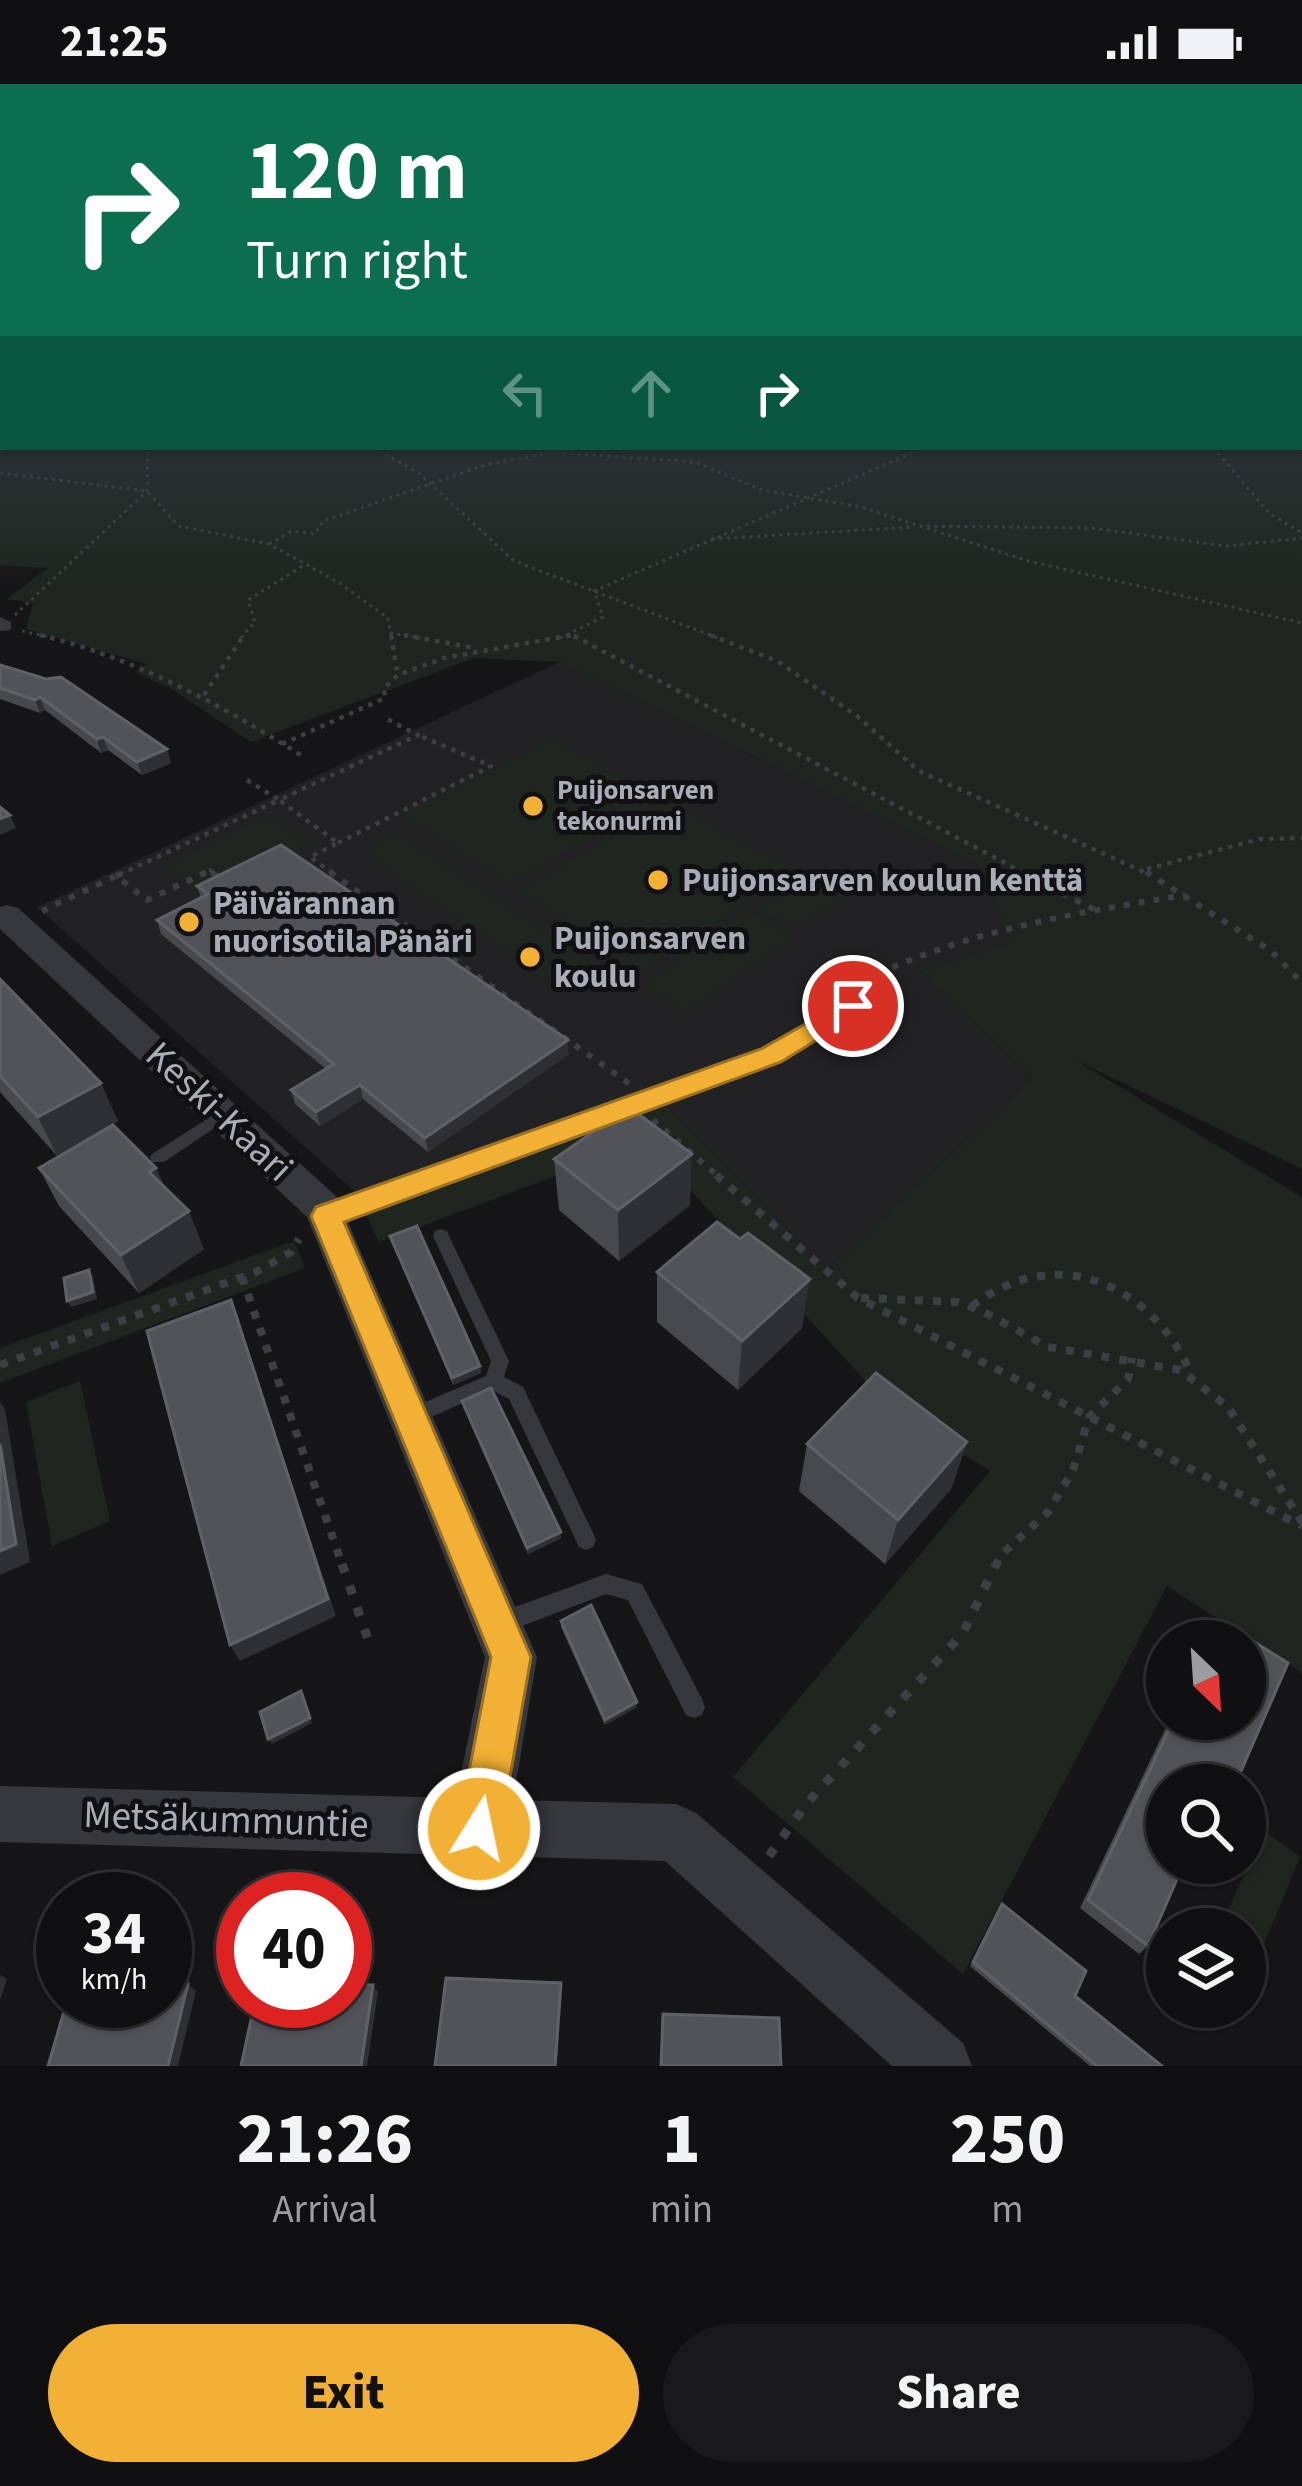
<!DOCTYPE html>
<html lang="en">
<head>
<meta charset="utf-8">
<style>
  :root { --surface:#101012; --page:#19191b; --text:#f1f3f6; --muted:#9c9d9f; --line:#303032; --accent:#f2b134 }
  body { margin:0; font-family:"Source Sans 3",sans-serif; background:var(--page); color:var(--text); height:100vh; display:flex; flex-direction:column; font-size:45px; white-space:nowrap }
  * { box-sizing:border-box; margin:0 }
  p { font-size:39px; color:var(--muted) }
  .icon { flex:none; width:66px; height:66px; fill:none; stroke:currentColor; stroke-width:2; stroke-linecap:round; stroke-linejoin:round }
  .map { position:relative; height:1982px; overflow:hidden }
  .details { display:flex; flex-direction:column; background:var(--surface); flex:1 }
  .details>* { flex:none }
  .guide { position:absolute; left:0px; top:0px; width:1302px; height:366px; box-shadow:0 3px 9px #0004,0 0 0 3px var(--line); background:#0b6e4f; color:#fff; overflow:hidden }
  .needle { width:78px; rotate:155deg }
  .fabs { position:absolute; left:1146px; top:1536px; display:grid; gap:24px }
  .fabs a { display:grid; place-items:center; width:120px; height:120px; border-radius:50%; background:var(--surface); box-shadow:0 3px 9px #0004,0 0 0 3px var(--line); font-size:60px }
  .speed { position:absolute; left:36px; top:1788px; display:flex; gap:24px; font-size:60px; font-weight:700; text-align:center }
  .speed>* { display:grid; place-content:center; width:156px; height:156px; border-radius:50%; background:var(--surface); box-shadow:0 3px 9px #0004,0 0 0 3px var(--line); line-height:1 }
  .speed small { font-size:30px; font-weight:400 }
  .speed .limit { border:18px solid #d22; background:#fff; color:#111 }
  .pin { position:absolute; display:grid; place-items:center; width:102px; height:102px; color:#fff; margin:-51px; border:6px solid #fff; border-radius:50%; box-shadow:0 3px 12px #0007 }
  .me { position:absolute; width:132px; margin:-66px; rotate:10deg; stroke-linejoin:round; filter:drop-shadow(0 0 9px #0008) }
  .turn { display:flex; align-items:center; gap:42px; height:252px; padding:0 48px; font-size:54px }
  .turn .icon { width:156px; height:156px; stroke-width:2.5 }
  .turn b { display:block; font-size:84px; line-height:102px }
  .lanes { display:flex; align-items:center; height:114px; padding:0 48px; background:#0003; justify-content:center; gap:60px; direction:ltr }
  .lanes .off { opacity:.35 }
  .eta { display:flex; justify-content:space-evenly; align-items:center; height:204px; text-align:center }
  .eta b { font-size:72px; font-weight:800; line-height:84px }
  .button { display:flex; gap:24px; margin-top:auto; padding:24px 48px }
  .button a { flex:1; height:138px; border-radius:72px; background:var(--accent); color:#111; font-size:48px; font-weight:800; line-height:138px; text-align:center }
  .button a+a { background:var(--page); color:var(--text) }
  .status { display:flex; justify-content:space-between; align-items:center; height:84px; padding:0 60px; background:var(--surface); direction:ltr }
  .status svg { height:33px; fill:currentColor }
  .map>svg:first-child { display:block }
  .built { fill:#222225 }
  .green { fill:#1e261f }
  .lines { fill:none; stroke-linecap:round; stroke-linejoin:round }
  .path-far4 { stroke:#3d3f44; stroke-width:3; stroke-dasharray:3 4.5; stroke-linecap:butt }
  .path-far3 { stroke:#3d3f44; stroke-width:4.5; stroke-dasharray:4.5 6; stroke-linecap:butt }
  .path-far2 { stroke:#3d3f44; stroke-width:6; stroke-dasharray:6 9; stroke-linecap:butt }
  .path-far1 { stroke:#3d3f44; stroke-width:8; stroke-dasharray:8 10; stroke-linecap:butt }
  .path { stroke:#3d3f44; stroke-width:9; stroke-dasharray:9 14; stroke-linecap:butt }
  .service { fill:#37383d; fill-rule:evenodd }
  .minor { fill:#37383d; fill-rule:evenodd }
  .tertiary { fill:#37383d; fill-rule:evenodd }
  .wall { fill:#47494d }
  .shaded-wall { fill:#2f3033 }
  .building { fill:#525359; stroke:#5f6168; stroke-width:3 }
  .route { fill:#f2b134; stroke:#9d7322; stroke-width:3 }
  .poi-dot { fill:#f2b134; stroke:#111113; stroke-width:4.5 }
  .labels { text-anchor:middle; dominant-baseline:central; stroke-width:10; stroke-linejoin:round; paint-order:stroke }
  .far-poi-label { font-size:27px; font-weight:bold; fill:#a8adb8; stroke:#111113; text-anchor:start }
  .poi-label { font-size:33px; font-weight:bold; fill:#a8adb8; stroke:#111113; text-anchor:start }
  .near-street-label { font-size:39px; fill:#a8adb8; stroke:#111113 }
</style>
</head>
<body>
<div class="status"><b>21:25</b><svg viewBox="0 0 49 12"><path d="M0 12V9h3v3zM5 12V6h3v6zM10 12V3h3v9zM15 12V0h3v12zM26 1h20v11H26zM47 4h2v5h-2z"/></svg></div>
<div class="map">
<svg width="1302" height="1982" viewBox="0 0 1302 1982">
  <rect width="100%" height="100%" fill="#161618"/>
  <path class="built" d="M559,578L981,783L1011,859L921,887L1032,994L827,1186L660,1015L363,1124L353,1106L37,823Z"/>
  <g class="green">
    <path d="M0,226L3,363H1299L1302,226V1085L1077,977L1302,1113V1589L1167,1502L963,1890L733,1693L990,1387L894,1328L646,1058L379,1158L363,1124L660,1015L827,1186L1032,994L921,887L1010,859L981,783L559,578L474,574L251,658L173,606L135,588L146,580L26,545L33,519L6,515L48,484L0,481Z"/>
    <path d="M554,654L663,714L508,800L401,730Z"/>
    <path d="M672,719L797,787L643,887L517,806Z"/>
    <path d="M267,731L310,760L205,814L163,782Z"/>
    <path d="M395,748L598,881L560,905L378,781L370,761Z"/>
    <path d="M805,793H819L844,806L845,813C808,836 800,853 760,826Z"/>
    <path d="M750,827L794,852L687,929L641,901Z"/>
    <path d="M294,1157L305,1184L0,1299V1264Z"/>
    <path d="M80,1297L110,1437L52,1462L26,1318Z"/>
    <path d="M1263,1746L1300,1773L1245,1906V1845H1220Z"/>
  </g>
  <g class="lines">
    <g class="path-far4">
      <path d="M372,363L419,389L514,477L718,554"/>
      <path d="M551,363L553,368L695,378L762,406L861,423L1028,477L1302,539"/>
      <path d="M1213,363L1269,429L1302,449"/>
      <path d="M630,368L656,363"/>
      <path d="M0,389L147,407L179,442L269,460L338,498L388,534L392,554"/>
      <path d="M927,442L1092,444L1226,462L1302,454"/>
      <path d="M712,455L914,443"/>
      <path d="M269,460L292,447L315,450L323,437L485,381L553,368"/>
      <path d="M15,531L147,407L148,363"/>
      <path d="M22,547L53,554"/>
      <path d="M390,549L421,554"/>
      <path d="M574,552L579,554"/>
      <path d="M241,554L255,538L248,516L306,480"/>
      <path d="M560,554L603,533L594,507L925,363"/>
    </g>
    <g class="path-far3">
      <path d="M40,551C135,574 219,620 301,671"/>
      <path d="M391,551L398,592"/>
      <path d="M404,551L475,564"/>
      <path d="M710,551L777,577L857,632L919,687L1151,791"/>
      <path d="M574,552L1028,791"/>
      <path d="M204,611L244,551"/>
      <path d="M282,660L385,614L384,604L398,591L444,574L573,551"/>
      <path d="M247,696L279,716L418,651L385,634"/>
      <path d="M338,759L491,682L418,651"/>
      <path d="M1147,785L1260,755L1302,754"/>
      <path d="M119,791L279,716L338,759L310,773L335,791"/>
      <path d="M200,791L210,786L215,791"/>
    </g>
    <g class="path-far2">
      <path d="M212,788L219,794"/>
      <path d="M330,788L634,1003"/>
      <path d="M1022,788L1095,826"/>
      <path d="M1146,788L1271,867L1302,899"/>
      <path d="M116,792L126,788"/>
      <path d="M42,827L116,792L147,816L207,788"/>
      <path d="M852,903C955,848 1071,830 1185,811"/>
      <path d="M653,1036L720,1094"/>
    </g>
    <g class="path-far1">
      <path d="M716,1091L858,1214L1302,1442"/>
      <path d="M242,1193L343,1483"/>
      <path d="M861,1214L957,1218L982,1227L1048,1263L1180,1286L1228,1323L1302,1438"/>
      <path d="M972,1222C1056,1157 1153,1200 1192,1292"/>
      <path d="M0,1281L256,1188L291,1168L299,1155"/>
      <path d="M995,1483L1001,1471L1049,1427L1073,1386L1089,1333L1128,1295L1132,1274"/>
    </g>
    <g class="path">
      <path d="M342,1480L372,1567"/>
      <path d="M769,1772L807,1719L963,1549L996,1480"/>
    </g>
    <g class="service">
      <path d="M853,917L858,919L860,922L858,925L776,975L332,1137L326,1139L320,1137L318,1132L320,1127L766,967Z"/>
      <path d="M223,1025L228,1027L231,1031L228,1035L164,1078H152L150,1074L152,1070Z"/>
      <path d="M441,1145L447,1147L449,1152L509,1277L504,1293L523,1303L593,1449L596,1456L593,1463L586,1466L579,1463L509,1315L492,1306L418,1339L411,1342L404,1339L401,1333L404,1327L486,1292L491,1277L433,1152L435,1147Z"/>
      <path d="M606,1490L642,1500L702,1615L705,1623L702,1631L694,1634L686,1631L628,1516L606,1510L501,1550L493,1547L490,1539L493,1531Z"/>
    </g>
    <path class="minor" d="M0,533L11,538V546L0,547Z"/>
    <path class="tertiary" d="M7,821L18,824L337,1113L537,1573L513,1716L676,1720L696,1729L963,1959L972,1982H892L665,1777L0,1758V1702L456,1714L485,1573L307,1133L0,845V823Z"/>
  </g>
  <g class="wall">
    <path d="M0,581L171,679L142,691L108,666L101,669L45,626L40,629L0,615Z"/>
    <path d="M197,802L569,970L428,1068L363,1015L320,1042L295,1020L291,1006L326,985L161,850L157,836L201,814Z"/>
    <path d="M0,895L118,1037L57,1072L0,1008Z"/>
    <path d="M554,1075L690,1121L619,1177L559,1126Z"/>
    <path d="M39,1084H156L164,1102L204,1165L139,1209L59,1122Z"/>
    <path d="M390,1152L480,1282L481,1289L453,1301Z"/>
    <path d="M740,1155L802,1244L738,1306L657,1238V1188Z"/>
    <path d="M462,1317L561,1454L528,1470Z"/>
    <path d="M967,1358L951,1405L885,1480L799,1407L807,1360Z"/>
    <path d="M561,1537L637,1623L605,1641L561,1543Z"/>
    <path d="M1221,1537L1288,1579L1235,1701H1167V1779H1184L1148,1862L1139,1870L1080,1824L1170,1635H1245V1557H1208Z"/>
    <path d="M1002,1820L1075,1912L1162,1982H1090L970,1882Z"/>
  </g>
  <g class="shaded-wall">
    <path d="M40,613L45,626L40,629L35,616Z"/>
    <path d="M103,653L108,666L101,669L97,655Z"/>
    <path d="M167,665L171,679L142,691L137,678Z"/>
    <path d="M10,731L16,744L0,751V735Z"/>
    <path d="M568,956L569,970L428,1068L425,1054Z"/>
    <path d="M101,999L118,1037L57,1072L38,1033Z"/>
    <path d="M360,1001L363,1015L320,1042L316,1028Z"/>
    <path d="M692,1070L690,1121L619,1177L618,1126Z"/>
    <path d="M156,1084L172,1122L149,1088Z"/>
    <path d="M189,1127L204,1165L139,1209L121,1171Z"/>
    <path d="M89,1186L93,1192L97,1215L71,1223L67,1217Z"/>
    <path d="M810,1195L802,1244L738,1306L742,1257Z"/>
    <path d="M231,1216L336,1532L240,1577L230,1561Z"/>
    <path d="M480,1282L481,1289L453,1301L452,1294Z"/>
    <path d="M0,1318L5,1325L30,1478L0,1491Z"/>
    <path d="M967,1358L951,1405L885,1480L898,1436Z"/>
    <path d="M561,1448V1454L528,1470L527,1464Z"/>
    <path d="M301,1607L312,1639L272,1660L268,1655Z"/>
    <path d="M637,1618V1623L605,1641V1636Z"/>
    <path d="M0,1891L7,1895L0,1916Z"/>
    <path d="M561,1899L562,1906L557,1982H555Z"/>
    <path d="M188,1900L196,1907L178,1982H168Z"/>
    <path d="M373,1901L378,1908L367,1982H361Z"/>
  </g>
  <g class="building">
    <path d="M0,581L46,595L61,593L167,665L137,678L103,653L97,655L40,613L35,616L0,604Z"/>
    <path d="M0,723L10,731L0,735Z"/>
    <path d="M281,761L568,956L425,1054L360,1001L316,1028L291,1006L334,980L157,836L208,810L197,802Z"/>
    <path d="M0,895L101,999L38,1033L0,992Z"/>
    <path d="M629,1023L692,1070L618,1126L554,1075Z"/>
    <path d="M113,1041L156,1084L149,1088L189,1127L121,1171L39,1084Z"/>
    <path d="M717,1138L740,1155L748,1149L810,1195L742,1257L657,1188Z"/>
    <path d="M417,1142L480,1282L452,1294L390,1152Z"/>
    <path d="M89,1186L93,1208L67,1217L64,1194Z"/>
    <path d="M231,1216L328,1515L230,1561L147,1247Z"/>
    <path d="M876,1289L967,1358L898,1436L807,1360Z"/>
    <path d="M491,1304L561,1448L527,1464L462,1317Z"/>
    <path d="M0,1360L16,1460L0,1467Z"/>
    <path d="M591,1521L637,1618L605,1636L561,1537Z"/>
    <path d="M1221,1537L1288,1579L1235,1701H1167V1779H1184L1148,1862L1088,1816L1174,1635H1245V1557H1211Z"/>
    <path d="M301,1607L310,1634L268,1655L260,1628Z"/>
    <path d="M1002,1820L1086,1887L1075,1912L1162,1982H1097L973,1878Z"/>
    <path d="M446,1894L561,1899L555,1982H435Z"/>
    <path d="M165,1899L188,1900L168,1982H48L67,1917H165Z"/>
    <path d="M345,1900L373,1901L361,1982H241L255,1917H345Z"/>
    <path d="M663,1930L779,1934L781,1982H661Z"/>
  </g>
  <linearGradient id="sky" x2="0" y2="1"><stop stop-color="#0c0c0d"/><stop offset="0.45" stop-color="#363c48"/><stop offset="1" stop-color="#363c48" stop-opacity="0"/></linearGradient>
  <rect width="1302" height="503" fill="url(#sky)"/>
  <path class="route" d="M853,913L866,922L862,928L781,978L344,1138L531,1573L501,1745L495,1760L479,1767L464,1760L458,1745L491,1573L311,1132L316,1123L761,965Z"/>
  <g class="poi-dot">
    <circle cx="533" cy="722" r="12"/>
    <circle cx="658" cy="796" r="12"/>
    <circle cx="189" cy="838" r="12"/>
    <circle cx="530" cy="873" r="12"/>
  </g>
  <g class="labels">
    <g class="far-poi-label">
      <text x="557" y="706">Puijonsarven<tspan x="557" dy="31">tekonurmi</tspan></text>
    </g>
    <g class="poi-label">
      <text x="682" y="796">Puijonsarven koulun kenttä</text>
      <text x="213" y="819">Päivärannan<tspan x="213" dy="38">nuorisotila Pänäri</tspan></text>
      <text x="554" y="854">Puijonsarven<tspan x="554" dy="38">koulu</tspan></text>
    </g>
    <g class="near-street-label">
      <text transform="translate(219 1028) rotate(43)">Keski-Kaari</text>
      <text transform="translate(226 1736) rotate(2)">Metsäkummuntie</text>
    </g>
  </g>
</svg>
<div class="fabs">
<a><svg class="needle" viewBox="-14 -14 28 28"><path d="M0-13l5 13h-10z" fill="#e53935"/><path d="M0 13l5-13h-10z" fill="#9c9d9f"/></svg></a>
<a><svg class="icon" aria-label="search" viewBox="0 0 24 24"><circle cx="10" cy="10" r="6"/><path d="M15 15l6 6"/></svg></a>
<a><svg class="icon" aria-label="layers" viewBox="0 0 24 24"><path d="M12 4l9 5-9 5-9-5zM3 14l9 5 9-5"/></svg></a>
</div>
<div class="speed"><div>34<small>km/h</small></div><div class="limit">40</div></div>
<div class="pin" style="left:853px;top:922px;background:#d93025"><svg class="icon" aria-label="arrive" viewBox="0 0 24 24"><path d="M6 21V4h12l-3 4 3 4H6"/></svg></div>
<svg class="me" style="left:479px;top:1745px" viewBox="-20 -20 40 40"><circle r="17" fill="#f2b134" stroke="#fff" stroke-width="3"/><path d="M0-11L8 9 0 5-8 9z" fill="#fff"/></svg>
<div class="guide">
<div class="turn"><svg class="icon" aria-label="right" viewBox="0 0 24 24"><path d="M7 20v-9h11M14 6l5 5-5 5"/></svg><div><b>120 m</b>Turn right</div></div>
<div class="lanes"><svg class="icon off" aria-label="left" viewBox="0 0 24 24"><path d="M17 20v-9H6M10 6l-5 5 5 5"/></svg><svg class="icon off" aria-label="ahead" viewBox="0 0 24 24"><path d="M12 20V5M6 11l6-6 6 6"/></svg><svg class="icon" aria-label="right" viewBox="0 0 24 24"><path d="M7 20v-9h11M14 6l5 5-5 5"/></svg></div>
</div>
</div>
<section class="details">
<div class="eta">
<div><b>21:26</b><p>Arrival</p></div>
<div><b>1</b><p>min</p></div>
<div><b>250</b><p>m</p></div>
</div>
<div class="button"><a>Exit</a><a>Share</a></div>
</section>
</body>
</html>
